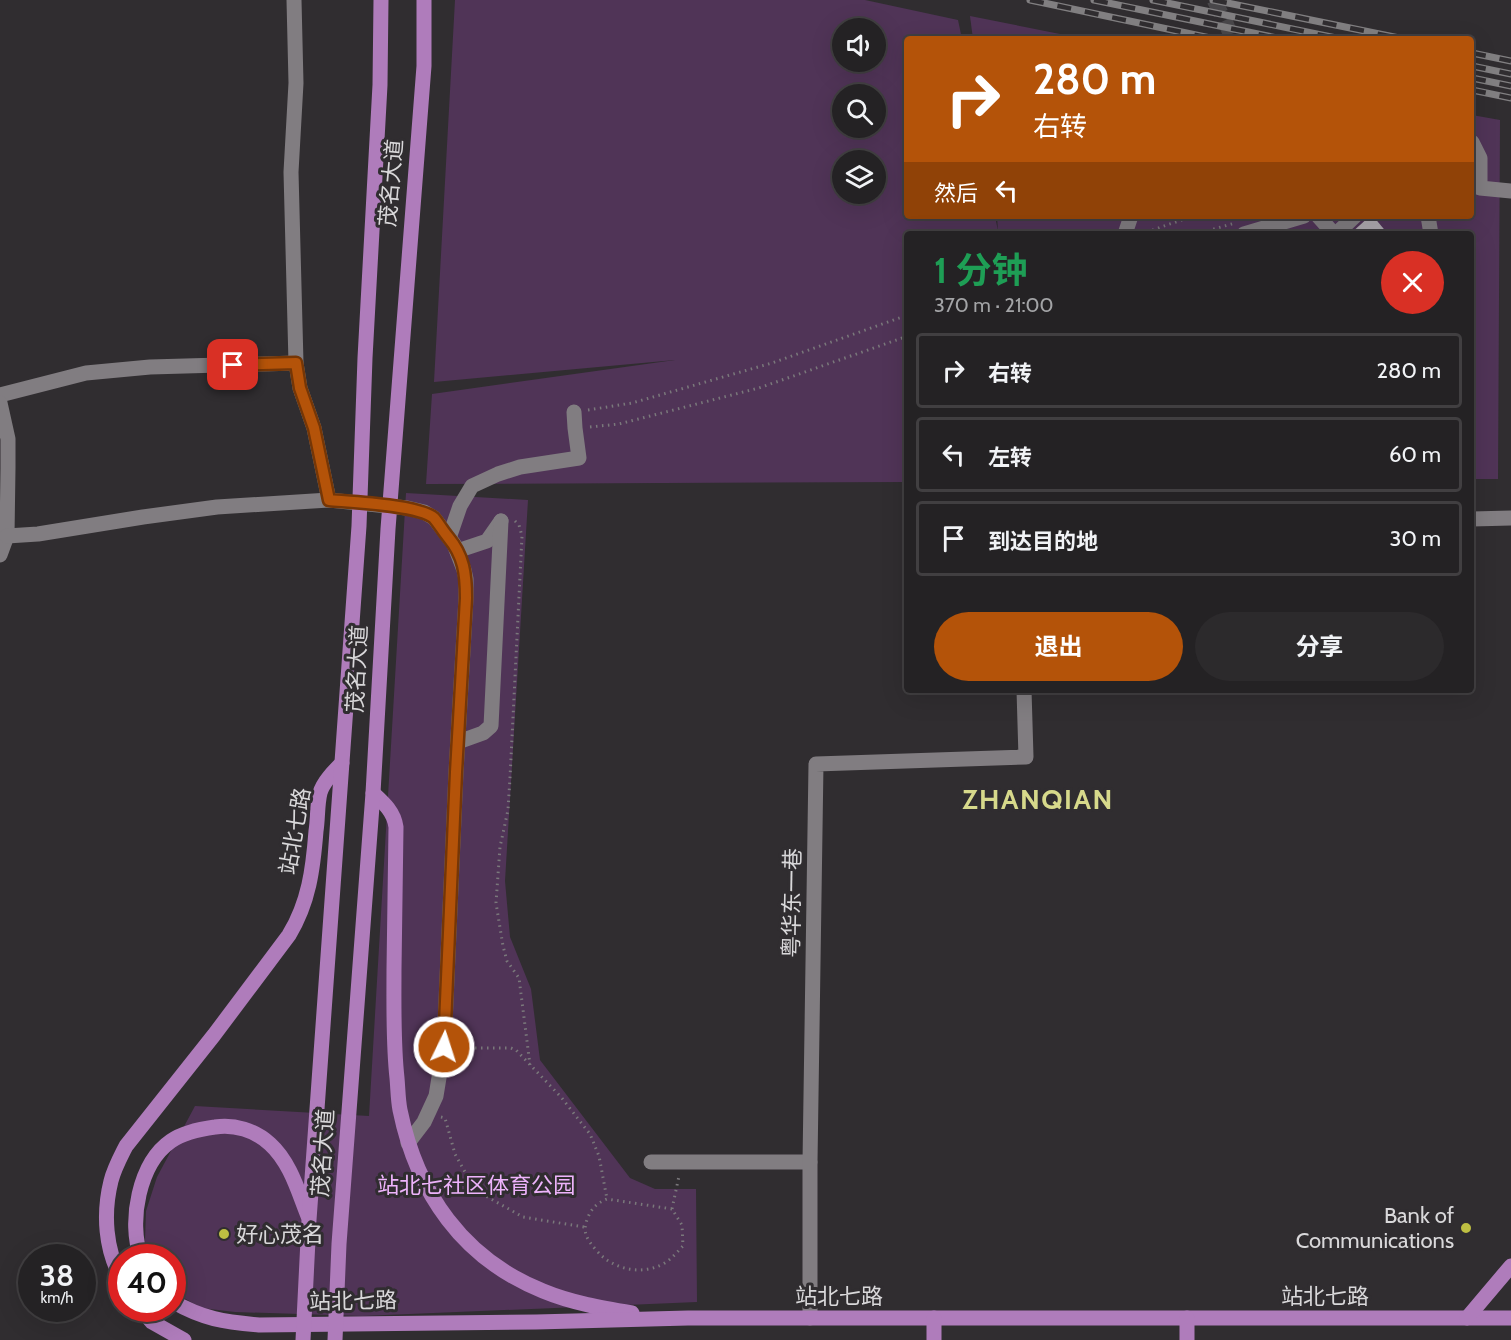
<!DOCTYPE html>
<html lang="zh">
<head>
<meta charset="utf-8">
<style>
  :root { --surface:#242224; --page:#2c2a2c; --text:#f1f3f6; --muted:#a3a4a6; --line:#413f41; --accent:#b45309 }
  body { margin:0; font-family:Cabin,"Noto Sans SC",sans-serif; background:var(--page); color:var(--text); height:100vh; display:flex; flex-direction:column; font-size:22px; white-space:nowrap }
  * { box-sizing:border-box; margin:0 }
  p { font-size:20px; color:var(--muted) }
  .icon { flex:none; width:33px; height:33px; fill:none; stroke:currentColor; stroke-width:2; stroke-linecap:round; stroke-linejoin:round }
  .map { position:relative; flex:1; overflow:hidden }
  .sheet { position:absolute; left:904px; top:231px; width:570px; height:462px; display:flex; flex-direction:column; background:var(--surface); border-radius:6px; box-shadow:0 6px 24px #0002,0 0 0 2px var(--line) }
  .sheet>* { flex:none }
  .guide { position:absolute; left:904px; top:36px; width:570px; height:183px; border-radius:6px; box-shadow:0 6px 24px #0002,0 0 0 2px var(--line); background:#b45309; color:#fff; overflow:hidden }
  .tools { position:absolute; left:832px; top:18px; display:grid; gap:12px }
  .tools a { display:grid; place-items:center; width:54px; height:54px; border-radius:50%; background:var(--surface); box-shadow:0 6px 24px #0002,0 0 0 2px var(--line); font-size:30px }
  .speed { position:absolute; left:18px; top:1244px; display:flex; gap:12px; font-size:30px; font-weight:700; text-align:center }
  .speed>* { display:grid; place-content:center; width:78px; height:78px; border-radius:50%; background:var(--surface); box-shadow:0 6px 24px #0002,0 0 0 2px var(--line); line-height:1 }
  .speed small { font-size:15px; font-weight:400 }
  .speed .limit { border:9px solid #d22; background:#fff; color:#111 }
  .pin { position:absolute; display:grid; place-items:center; width:51px; height:51px; color:#fff; margin:-26px; border-radius:12px; box-shadow:0 3px 9px #0006 }
  .me { position:absolute; width:66px; margin:-33px; rotate:4deg; stroke-linejoin:round; filter:drop-shadow(0 0 4px #0008) }
  .turn { display:flex; align-items:center; gap:21px; height:126px; padding:0 30px; font-size:27px }
  .turn .icon { width:78px; height:78px; stroke-width:2.5 }
  .turn b { display:block; font-size:42px; line-height:51px }
  .then { display:flex; align-items:center; height:57px; padding:0 30px; background:#0003; gap:12px; font-size:22px }
  .round { display:grid; place-items:center; flex:none; width:63px; height:63px; border-radius:32px; background:var(--page) }
  .summary { display:flex; align-items:center; justify-content:space-between; height:102px; padding:0 30px }
  h1 { font-size:36px; font-weight:700; line-height:45px; color:#1e9e55 }
  .primary-button { display:flex; gap:12px; margin-top:auto; padding:12px 30px }
  .primary-button a { flex:1; height:69px; border-radius:36px; background:var(--accent); color:#fff; font-size:24px; font-weight:700; line-height:69px; text-align:center }
  .primary-button a+a { background:var(--page); color:var(--text) }
  ul { padding:0; list-style:none }
  li { display:flex; align-items:center; gap:18px; height:75px; margin:0 12px 9px; padding:0 18px; border:3px solid var(--line); border-radius:6px }
  li div { flex:1 }
  li b { display:block; font-size:22px }
  li em { font-style:normal }
  .map>svg:first-child { display:block }
  .green { fill:#503457; fill-rule:evenodd }
  .building { fill:#afabb0 }
  .lines { fill:none; stroke-linecap:round; stroke-linejoin:round }
  .minor-tunnel { stroke:#49474a; stroke-width:15; stroke-dasharray:15 8; stroke-linecap:butt }
  .path { stroke:#7a787b; stroke-width:3; stroke-dasharray:1.5 4.5; stroke-linecap:butt }
  .minor { stroke:#817d81; stroke-width:15 }
  .major { stroke:#af7cbb; stroke-width:15 }
  .rail-casing { stroke:#817f81; stroke-width:7 }
  .rail { stroke:#302d30; stroke-width:4.5; stroke-dasharray:14; stroke-linecap:butt }
  .route-casing { stroke:#753606; stroke-width:15 }
  .route { stroke:#b45309; stroke-width:10 }
  .poi-dot { fill:#bebf42; stroke:#302d30; stroke-width:2 }
  .labels { text-anchor:middle; dominant-baseline:central; stroke-width:6; stroke-linejoin:round; paint-order:stroke }
  .street-label { font-size:22px; fill:#d9d8da; stroke:#302d30 }
  .park-label { font-size:22px; fill:#edb3fb; stroke:#302d30 }
  .poi-label { font-size:22px; fill:#d9d8da; stroke:#302d30; text-anchor:end }
  .district-label { font-size:28px; font-weight:bold; letter-spacing:1.5px; fill:#d7d98b; stroke:#302d30 }
</style>
</head>
<body>
<div class="map">
<svg width="1511" height="1340" viewBox="0 0 1511 1340">
  <rect width="100%" height="100%" fill="#302d30"/>
  <g class="green">
    <path d="M455,0H865L958,20L962,39H908V216H995L998,231L997,216H1472V115L1500,120L1498,479H1472V234H908L907,482L426,484L432,394L675,360L434,382ZM843,28H876V62H843ZM843,94H876V128H843ZM843,160H876V194H843Z"/>
    <path d="M970,16L1085,39H973Z"/>
    <path d="M406,493L528,500L505,881L510,937L531,989L540,1060L630,1178L655,1189H696L697,1302L362,1316L235,1312L201,1308L174,1292L172,1257H149L145,1241L146,1211L157,1177L195,1106L369,1116Z"/>
  </g>
  <path class="building" d="M1370,216H1373L1388,234H1350Z"/>
  <g class="lines">
    <path class="minor-tunnel" d="M1214,0L1226,23L1232,39"/>
    <g class="path">
      <path d="M1141,234L1193,216"/>
      <path d="M1196,234L1235,223"/>
      <path d="M588,410L632,403L772,363L908,315"/>
      <path d="M590,427L619,424L759,388L908,336"/>
      <path d="M515,521L519,525L522,536L510,778L508,810L500,847L496,903L503,946L507,961L519,978L530,1065"/>
      <path d="M457,1048H511L516,1050L561,1097L590,1134L599,1156L607,1199"/>
      <path d="M441,1117L445,1118L455,1154L475,1190L523,1217L584,1227"/>
      <path d="M672,1209L607,1199C597,1203 592,1208 588,1217C582,1232 586,1238 596,1250C612,1269 640,1276 663,1264C671,1260 677,1252 683,1246L682,1225L672,1209L679,1176"/>
    </g>
    <g class="minor">
      <path d="M294,0L296,83L291,172L296,363L300,388L314,428L329,500"/>
      <path d="M1472,142L1480,158V188L1511,191"/>
      <path d="M1318,216L1334,234"/>
      <path d="M1428,216L1431,234"/>
      <path d="M1125,234L1131,216"/>
      <path d="M1244,234L1304,216"/>
      <path d="M1336,234L1355,216"/>
      <path d="M0,395L86,373L150,367L296,363"/>
      <path d="M0,403L8,439V468L7,536L0,555"/>
      <path d="M1472,519L1511,518"/>
      <path d="M7,536L38,534L143,517L217,507L329,500L407,508L424,512L434,518L454,544L464,570L466,579V598L456,772L444,1047L436,1096L424,1122L408,1143"/>
      <path d="M449,538L460,506L472,486L498,474L520,467L579,458L575,428L574,412"/>
      <path d="M457,551L487,541L501,521"/>
      <path d="M458,742L483,733L491,726L501,521"/>
      <path d="M651,1162H810"/>
      <path d="M810,1318V1162L816,764L1026,757L1024,690"/>
    </g>
    <g class="major">
      <path d="M373,793C384,803 394,812 396,827C395,874 395,922 394,969C394,1005 393,1042 397,1078C398,1089 398,1100 400,1110C417,1193 463,1259 543,1291C572,1303 602,1308 632,1313"/>
      <path d="M141,1257C128,1222 139,1163 171,1141C184,1132 200,1129 215,1127C234,1124 255,1130 270,1144C290,1162 298,1191 308,1216"/>
      <path d="M122,1279C105,1250 103,1213 111,1181C114,1169 120,1158 126,1146L214,1035L289,935C309,902 313,869 316,831C318,819 317,805 320,793C323,782 334,771 342,763"/>
      <path d="M172,1301C203,1319 224,1322 259,1325L536,1322L688,1318H1511"/>
      <path d="M140,1308L152,1322L184,1340"/>
      <path d="M934,1318V1340"/>
      <path d="M1187,1318V1340"/>
      <path d="M1467,1318L1511,1266"/>
      <path d="M303,1340L309,1220L359,526L365,358L380,85L381,0"/>
      <path d="M335,1340L339,1244L373,793L388,529L424,66V0"/>
    </g>
    <defs>
      <g id="rail">
        <path d="M1030,0L1215,39"/>
        <path d="M1094,0L1282,39"/>
        <path d="M1153,0L1341,39"/>
        <path d="M1213,0L1404,39"/>
        <path d="M1472,53L1511,61"/>
        <path d="M1472,66L1511,74"/>
        <path d="M1472,78L1511,86"/>
        <path d="M1472,90L1511,98"/>
      </g>
    </defs>
    <use href="#rail" class="rail-casing"/>
    <use href="#rail" class="rail"/>
  </g>
  <g class="lines">
    <defs>
      <path id="route" d="M233,365L296,363L300,388L314,428L329,500C351,502 419,505 434,518C439,524 443,531 448,537C464,556 466,574 466,598L456,772L444,1047"/>
    </defs>
    <use href="#route" class="route-casing"/>
    <use href="#route" class="route"/>
  </g>
  <g class="poi-dot">
    <circle cx="1466" cy="1228" r="6"/>
    <circle cx="224" cy="1234" r="6"/>
  </g>
  <g class="labels">
    <g class="street-label">
      <text transform="translate(391 183) rotate(-85)">茂名大道</text>
      <text transform="translate(357 669) rotate(-87)">茂名大道</text>
      <text transform="translate(295 831) rotate(-80)">站北七路</text>
      <text transform="translate(792 903) rotate(-89)">粤华东一巷</text>
      <text transform="translate(323 1153) rotate(-86)">茂名大道</text>
      <text x="839" y="1296">站北七路</text>
      <text x="1325" y="1296">站北七路</text>
      <text transform="translate(353 1301) rotate(-1)">站北七路</text>
    </g>
    <g class="park-label">
      <text x="476" y="1185">站北七社区体育公园</text>
    </g>
    <g class="poi-label">
      <text x="1454" y="1215">Bank of<tspan x="1454" dy="25">Communications</tspan></text>
      <text x="236" y="1234" text-anchor="start">好心茂名</text>
    </g>
    <g class="district-label">
      <text x="1038" y="799">ZHANQIAN</text>
    </g>
  </g>
</svg>
<div class="tools">
<a><svg class="icon" aria-label="sound" viewBox="0 0 24 24"><path d="M4 9h4l5-4v14l-5-4H4zM17 9q2 3 0 6"/></svg></a>
<a><svg class="icon" aria-label="search" viewBox="0 0 24 24"><circle cx="10" cy="10" r="6"/><path d="M15 15l6 6"/></svg></a>
<a><svg class="icon" aria-label="layers" viewBox="0 0 24 24"><path d="M12 4l9 5-9 5-9-5zM3 14l9 5 9-5"/></svg></a>
</div>
<div class="speed"><div>38<small>km/h</small></div><div class="limit">40</div></div>
<div class="pin" style="left:233px;top:365px;background:#d93025"><svg class="icon" aria-label="arrive" viewBox="0 0 24 24"><path d="M6 21V4h12l-3 4 3 4H6"/></svg></div>
<svg class="me" style="left:444px;top:1047px" viewBox="-20 -20 40 40"><circle r="17" fill="#b45309" stroke="#fff" stroke-width="3"/><path d="M0-11L8 9 0 5-8 9z" fill="#fff"/></svg>
<div class="guide">
<div class="turn"><svg class="icon" aria-label="right" viewBox="0 0 24 24"><path d="M7 20v-9h11M14 6l5 5-5 5"/></svg><div><b>280 m</b>右转</div></div>
<div class="then">然后<svg class="icon" aria-label="left" viewBox="0 0 24 24"><path d="M17 20v-9H6M10 6l-5 5 5 5"/></svg></div>
</div>
<section class="sheet">
<div class="summary"><div><h1>1 分钟</h1><p>370 m · 21:00</p></div><a class="round" style="background:#d93025;color:#fff"><svg class="icon" aria-label="close" viewBox="0 0 24 24"><path d="M6 6l12 12M18 6L6 18"/></svg></a></div>
<ul>
<li><svg class="icon" aria-label="right" viewBox="0 0 24 24"><path d="M7 20v-9h11M14 6l5 5-5 5"/></svg><div><b>右转</b></div><em>280 m</em></li>
<li><svg class="icon" aria-label="left" viewBox="0 0 24 24"><path d="M17 20v-9H6M10 6l-5 5 5 5"/></svg><div><b>左转</b></div><em>60 m</em></li>
<li><svg class="icon" aria-label="arrive" viewBox="0 0 24 24"><path d="M6 21V4h12l-3 4 3 4H6"/></svg><div><b>到达目的地</b></div><em>30 m</em></li>
</ul>
<div class="primary-button"><a>退出</a><a>分享</a></div>
</section>
</div>
</body>
</html>
